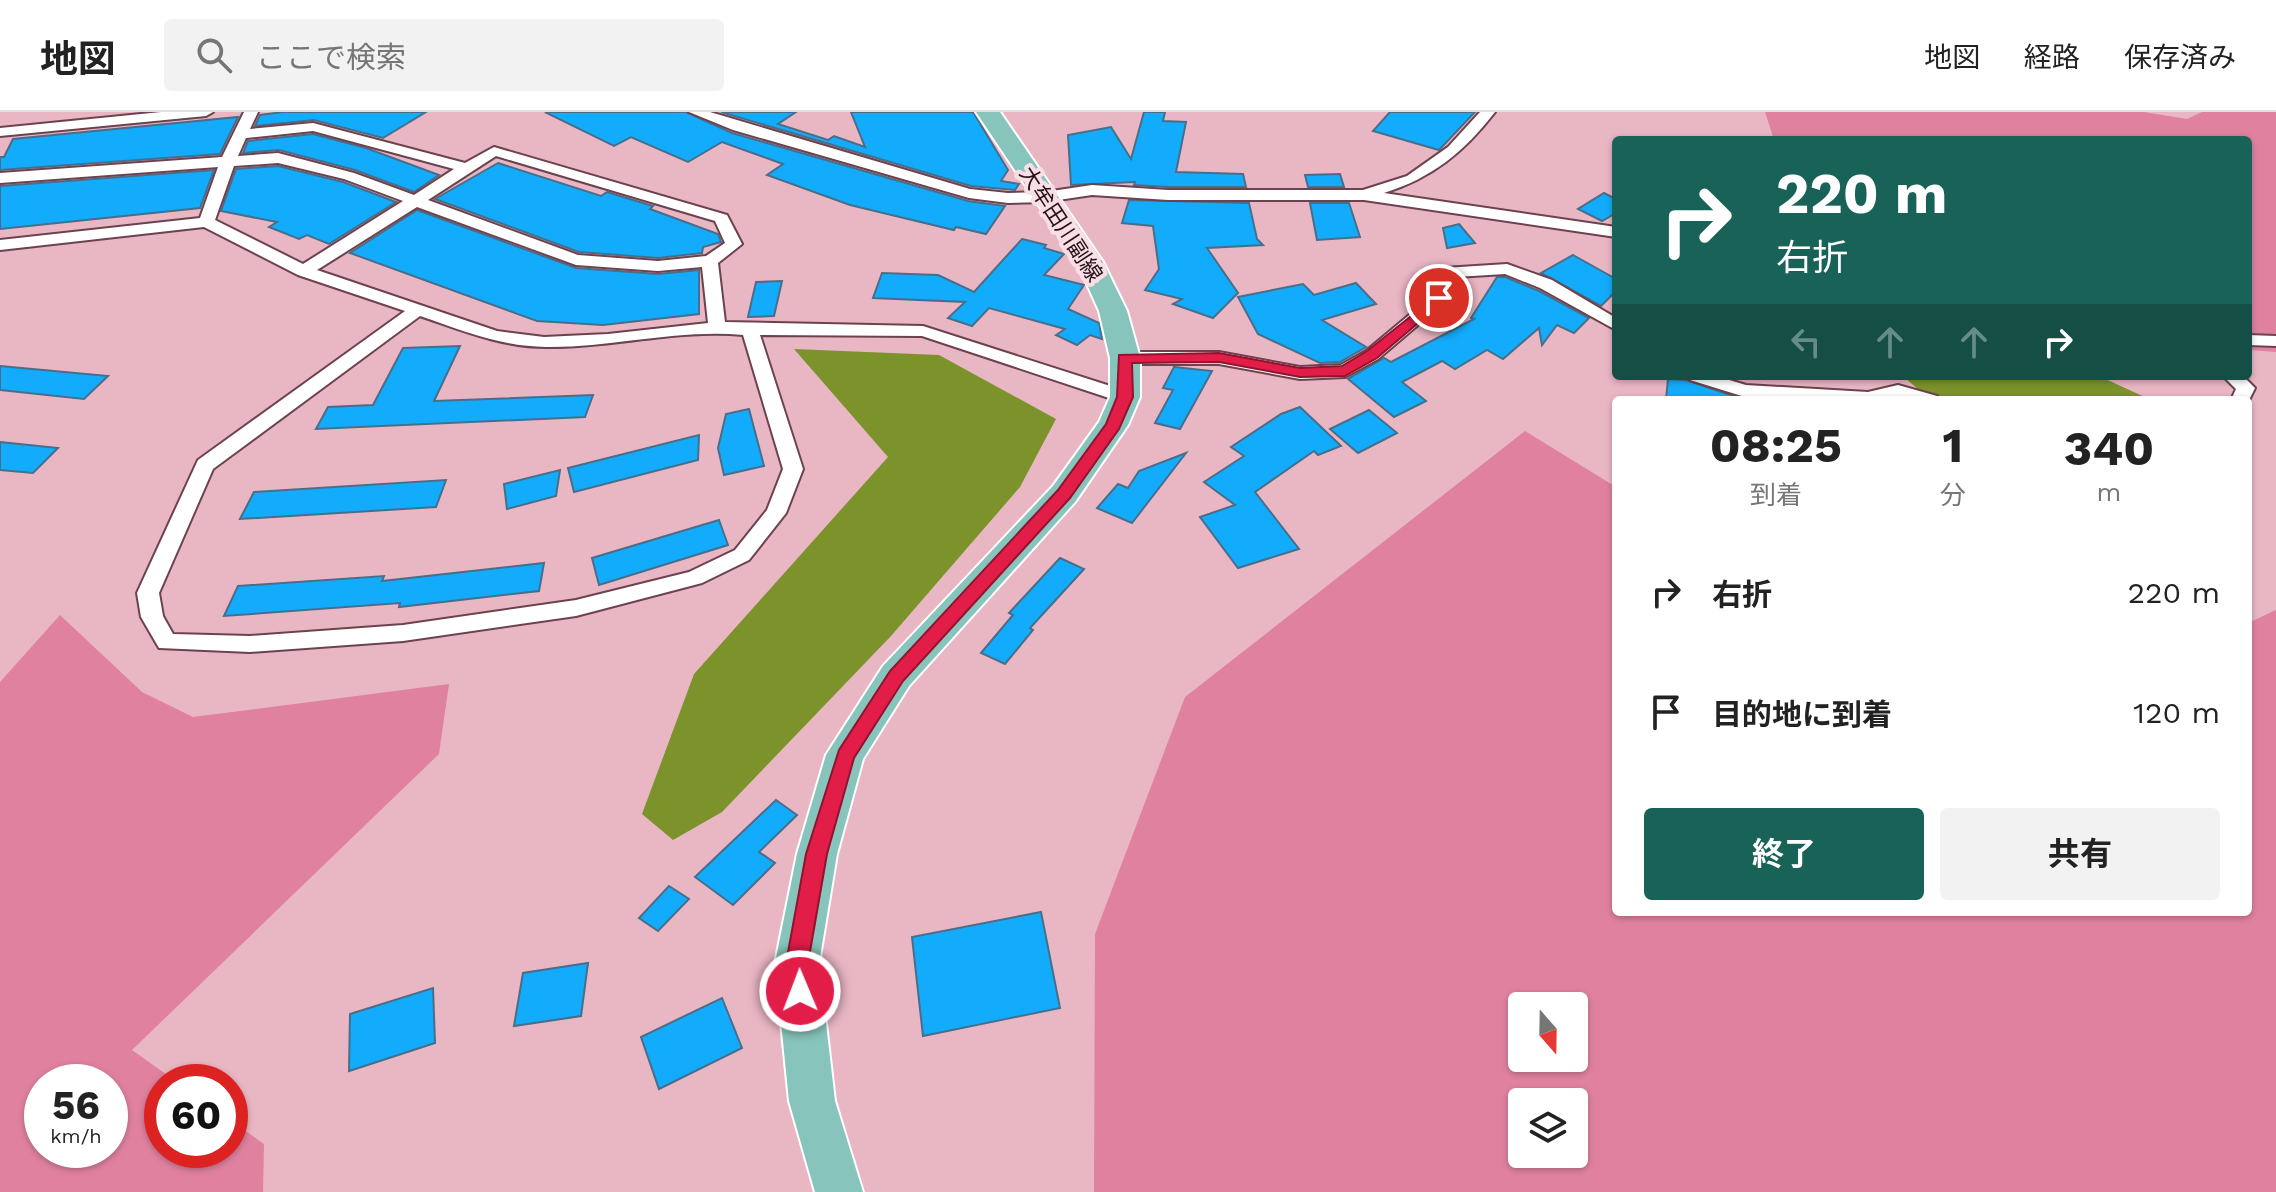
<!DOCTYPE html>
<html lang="ja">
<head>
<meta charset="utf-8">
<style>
  :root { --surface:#fff; --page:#f2f2f2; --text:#222; --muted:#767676; --line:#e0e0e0; --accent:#196257 }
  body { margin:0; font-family:"Work Sans","Noto Sans JP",sans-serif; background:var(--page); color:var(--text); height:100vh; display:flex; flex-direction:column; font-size:30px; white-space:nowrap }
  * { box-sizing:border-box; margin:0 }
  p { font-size:26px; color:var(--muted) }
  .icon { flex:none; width:44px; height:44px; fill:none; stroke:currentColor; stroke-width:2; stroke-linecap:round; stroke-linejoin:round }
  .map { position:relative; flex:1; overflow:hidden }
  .sheet { position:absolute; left:1612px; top:284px; width:640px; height:520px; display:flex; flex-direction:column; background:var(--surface); border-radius:8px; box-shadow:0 2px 6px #0004 }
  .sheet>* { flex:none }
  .hud { position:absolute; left:1612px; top:24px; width:640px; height:244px; border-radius:8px; box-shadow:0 2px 6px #0004; background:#196257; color:#fff; overflow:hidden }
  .needle { width:52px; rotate:160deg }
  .controls { position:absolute; left:1508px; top:880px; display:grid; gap:16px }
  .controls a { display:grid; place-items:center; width:80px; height:80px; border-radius:8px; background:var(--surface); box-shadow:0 2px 6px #0004; font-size:40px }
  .speed { position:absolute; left:24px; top:952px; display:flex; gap:16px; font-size:40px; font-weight:700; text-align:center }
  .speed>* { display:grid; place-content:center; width:104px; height:104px; border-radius:50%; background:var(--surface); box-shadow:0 2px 6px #0004; line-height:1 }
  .speed small { font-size:20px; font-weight:400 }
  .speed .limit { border:12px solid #d22; background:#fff; color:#111 }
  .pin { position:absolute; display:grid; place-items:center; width:68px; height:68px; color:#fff; margin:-34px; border:4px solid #fff; border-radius:50%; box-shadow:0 2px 8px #0007 }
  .me { position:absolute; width:88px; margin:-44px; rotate:359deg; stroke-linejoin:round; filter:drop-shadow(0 0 6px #0008) }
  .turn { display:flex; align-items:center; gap:28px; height:168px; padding:0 32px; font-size:36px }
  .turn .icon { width:104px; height:104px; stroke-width:2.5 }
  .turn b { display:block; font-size:56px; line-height:68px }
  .lanes { display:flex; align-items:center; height:76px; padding:0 32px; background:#0003; justify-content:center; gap:40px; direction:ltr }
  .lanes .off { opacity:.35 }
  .eta { display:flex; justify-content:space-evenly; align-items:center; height:136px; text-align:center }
  .eta b { font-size:48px; font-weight:700; line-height:56px }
  .action { display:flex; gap:16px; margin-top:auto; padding:16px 32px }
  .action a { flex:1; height:92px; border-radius:8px; background:var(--accent); color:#fff; font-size:32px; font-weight:700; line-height:92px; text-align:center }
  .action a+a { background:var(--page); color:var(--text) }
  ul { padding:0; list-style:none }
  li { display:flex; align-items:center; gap:24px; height:120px; padding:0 32px }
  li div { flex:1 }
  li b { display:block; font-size:30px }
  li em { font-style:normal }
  header { display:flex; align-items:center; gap:48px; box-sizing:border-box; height:112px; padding:0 40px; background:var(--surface); border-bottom:2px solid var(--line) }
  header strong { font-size:38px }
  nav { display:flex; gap:44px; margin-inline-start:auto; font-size:28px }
  .search { width:560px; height:72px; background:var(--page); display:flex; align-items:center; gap:20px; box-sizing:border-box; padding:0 28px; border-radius:8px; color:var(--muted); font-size:30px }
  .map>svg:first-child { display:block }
  .green { fill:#e0829f; fill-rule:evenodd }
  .water { fill:#7c922b }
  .building { fill:#13acfc; stroke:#486e89; stroke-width:2 }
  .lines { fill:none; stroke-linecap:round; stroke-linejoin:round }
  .minor-casing { stroke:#6d424f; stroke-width:4 }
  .primary-casing { stroke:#fff; stroke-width:4 }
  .minor { fill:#fff; fill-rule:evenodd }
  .primary { fill:#87c4bb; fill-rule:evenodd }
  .route { fill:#e11d48; stroke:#92132f; stroke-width:2 }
  .labels { text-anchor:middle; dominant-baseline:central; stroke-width:8; stroke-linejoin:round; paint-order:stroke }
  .street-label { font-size:22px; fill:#241218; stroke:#f9dee5 }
</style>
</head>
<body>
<header>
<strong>地図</strong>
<div class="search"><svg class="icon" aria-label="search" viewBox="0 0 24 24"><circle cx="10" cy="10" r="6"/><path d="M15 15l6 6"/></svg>ここで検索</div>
<nav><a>地図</a><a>経路</a><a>保存済み</a></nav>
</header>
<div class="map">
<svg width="2276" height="1080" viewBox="0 0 2276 1080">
  <rect width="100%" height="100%" fill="#e9b6c4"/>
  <g class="green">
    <path d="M1765,0H2144L2187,7L2202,0H2276V240L2248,238V28H1774Z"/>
    <path d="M1525,319L1616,375V800H2248V511L2276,498V1080H1094L1095,822L1185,585ZM1522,894H1574V946H1522ZM1522,990H1574V1042H1522Z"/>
    <path d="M60,503L142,580L193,605L449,572L439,642L132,938L177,970H162V1038H230V1008L264,1032L263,1080H0V570ZM42,970H110V1038H42Z"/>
  </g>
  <g class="water">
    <path d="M794,237L939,243L1056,307L1020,375L891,524L722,700L673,728L642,702L694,562L888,345Z"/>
    <path d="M1903,264H2099L2151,288H1953L1920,279Z"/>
  </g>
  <g class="building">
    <path d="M283,0H426L383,26L314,8L255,14L260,3Z"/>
    <path d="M545,0H686L732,21L968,89L1005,94L986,122L956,115L954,118L850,93L767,63L783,52L722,30L688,50L631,25L614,34Z"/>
    <path d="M721,0H796L778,12L828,28L834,24L865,35L851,0H973L1008,58L1001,69L1019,72L1015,78L971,74Z"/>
    <path d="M1144,0H1165L1163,9L1186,10L1176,60L1243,62L1246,75H1168L1134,73L1135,70L1071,73L1068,23L1111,15L1131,47Z"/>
    <path d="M1390,0H1475L1439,38L1373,19Z"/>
    <path d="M238,5L220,42L0,58V45H4L13,27Z"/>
    <path d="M313,22L366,36L439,63L414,80L355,58L279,38L243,41L248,29Z"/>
    <path d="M498,51L601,84L607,80L646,92L653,94L650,97L718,122L721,130L703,135L702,141L658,146L579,140L435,87Z"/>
    <path d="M278,54L343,70L396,90L329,132L307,123L299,127L269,115L277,110L221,99L236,57Z"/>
    <path d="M214,58L200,96L0,117V74Z"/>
    <path d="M1340,62L1344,75H1308L1305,63Z"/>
    <path d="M1604,81L1616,87V101L1602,109L1578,97Z"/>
    <path d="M1129,88L1249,91L1257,127L1263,133L1207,136L1238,181L1213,206L1173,192L1182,187L1145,178L1159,157L1153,114L1122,111Z"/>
    <path d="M1310,91H1349L1360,125L1317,128Z"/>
    <path d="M417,98L576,156L658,162L699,158V202L603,213L537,209L350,141Z"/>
    <path d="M1459,112L1475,131L1447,136L1443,116Z"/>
    <path d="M1022,127L1046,133L1044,136L1064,142L1044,163L1084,173L1068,197L1099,211L1102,227L1090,223L1077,233L1056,223L1065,217L989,196L972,214L948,206L965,190L873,186L882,161L938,163L974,180Z"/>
    <path d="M1573,143L1616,167V179L1601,194L1541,161Z"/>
    <path d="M1497,165H1505L1539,179L1589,206L1574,221L1557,213L1542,233L1539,216L1503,247L1487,238L1455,257L1442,249L1402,270L1426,289L1394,305L1348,267L1384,246L1391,250L1474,207L1471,206Z"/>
    <path d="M782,169L774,204L748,205L756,170Z"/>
    <path d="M1356,171L1376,192L1322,208L1366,235L1340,250L1320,251L1258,222L1238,185L1303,172L1314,183Z"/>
    <path d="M460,234L434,289L593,283L585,305L316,317L328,295L373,293L403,236Z"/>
    <path d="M0,254L108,264L84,287L0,278Z"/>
    <path d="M1174,255L1212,259L1180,317L1155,311L1173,278L1163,276Z"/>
    <path d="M1668,267L1686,268L1733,284L1732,288H1666Z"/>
    <path d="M1300,295L1341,334L1318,343L1314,339L1255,380L1299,437L1238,456L1200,405L1235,393L1204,370L1244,344L1231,335L1281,302Z"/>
    <path d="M749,297L764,354L724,363L718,336L726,302Z"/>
    <path d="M1369,298L1397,321L1358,341L1330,317Z"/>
    <path d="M699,323L698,348L574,380L568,356Z"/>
    <path d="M0,330L58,336L33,361L0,358Z"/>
    <path d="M1186,341L1132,411L1097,396L1118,372L1128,376L1139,359Z"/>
    <path d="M560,358L556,384L507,397L504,372Z"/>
    <path d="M446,368L436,395L240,407L254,380Z"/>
    <path d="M719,408L728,433L599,473L592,446Z"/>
    <path d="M1060,446L1084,457L1030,516L1033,518L1005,552L981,541L1013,503L1009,501Z"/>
    <path d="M544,451L539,479L399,495L400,491L224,504L238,474L384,464L382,469Z"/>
    <path d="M776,688L797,703L759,740L775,751L733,793L695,765Z"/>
    <path d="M669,774L689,787L658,819L639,806Z"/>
    <path d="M1041,800L1060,896L923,924L912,825Z"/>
    <path d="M588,851L581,904L514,914L523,861Z"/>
    <path d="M433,876L435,931L349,959L350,902Z"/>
    <path d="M722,886L742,936L659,977L641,925Z"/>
  </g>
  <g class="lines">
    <defs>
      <g id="minor">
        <path d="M161,0H213L206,4L0,24V16Z"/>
        <path d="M244,0H258L250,17L313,11L465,51L494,35L727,103L742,132L718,151L725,210L923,214L1132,281L1134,285L1125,291L1118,289L922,224L760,223L803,357L786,401L749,448L702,471L576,504L403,529L250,540L159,536L141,505L137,481L198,348L405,199L298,163L204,115L0,138V128L200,106L218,55L0,71V61L222,45ZM313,19L454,57L414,83L354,61L278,41L238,44L246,26ZM496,44L715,109L725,131L706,144L658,149L578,143L428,88ZM278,51L344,67L403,89L303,152L215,108L234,54ZM417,95L576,153L658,159L702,155L708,211L608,222L544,225L497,219L317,158ZM420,204C461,218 502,235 546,235C611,236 677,217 743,223L783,357L767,398L735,438L689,460L576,488L403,513L250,524L173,522L163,504L159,481L213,357Z"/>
        <path d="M689,0H710L970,77L1008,81L1045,80L1092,73L1168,78H1363L1407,64L1448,35L1480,0H1495C1464,40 1432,66 1384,81L1616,115V125L1364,88H1168L1092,83L1045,90L1008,91L969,86L733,18Z"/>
        <path d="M1507,152L1552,168L1616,206V218L1540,176L1505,162L1456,165L1445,190L1378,247L1345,265L1300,267L1219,252H1125L1116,246L1125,240H1219L1300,255L1341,253L1366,239L1432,184L1444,156Z"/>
        <path d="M2248,223L2276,224V234L2248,233Z"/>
        <path d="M1687,264H1716L1746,273L1868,280L1898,273L1937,284L1939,288L1745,285L1690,268Z"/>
        <path d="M2223,264H2243L2255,276L2248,290L2231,288L2236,277Z"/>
      </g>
      <path id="primary" d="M976,0H1000L1103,150L1127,199L1140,246V285L1128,313L1075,390L909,574L863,647L837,742L819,851L835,989L863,1080H815L789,989L775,851L797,742L826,643L883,554L1053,374L1099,310L1110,285V246L1099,199L1077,150Z"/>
    </defs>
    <use href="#minor" class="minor-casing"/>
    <use href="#primary" class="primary-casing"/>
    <use href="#minor" class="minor"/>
    <use href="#primary" class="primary"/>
  </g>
  <path class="route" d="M1439,182L1444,183V189L1377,246L1345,264L1300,265L1219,250L1132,251L1133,285L1119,317L1070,386L903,569L854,646L827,742L808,851L811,879L808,886L800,889L792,886L786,851L806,742L839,638L890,559L1058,378L1106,312L1117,285L1119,243L1219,241L1300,256L1342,254L1367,239Z"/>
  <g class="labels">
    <g class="street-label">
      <text transform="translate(1061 112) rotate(57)">大牟田川副線</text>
    </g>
  </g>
</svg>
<div class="controls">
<a><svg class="needle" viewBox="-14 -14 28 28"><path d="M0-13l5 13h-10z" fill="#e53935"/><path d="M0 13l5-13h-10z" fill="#767676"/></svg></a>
<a><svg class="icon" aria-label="layers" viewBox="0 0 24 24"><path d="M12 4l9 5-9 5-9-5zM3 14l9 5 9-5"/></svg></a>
</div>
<div class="speed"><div>56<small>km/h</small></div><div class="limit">60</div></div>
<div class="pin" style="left:1439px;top:186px;background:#d93025"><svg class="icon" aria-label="arrive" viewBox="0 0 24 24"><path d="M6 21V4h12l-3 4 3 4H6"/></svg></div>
<svg class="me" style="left:800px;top:879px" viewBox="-20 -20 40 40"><circle r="17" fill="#e11d48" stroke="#fff" stroke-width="3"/><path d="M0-11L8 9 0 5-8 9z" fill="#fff"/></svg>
<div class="hud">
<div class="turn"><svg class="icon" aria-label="right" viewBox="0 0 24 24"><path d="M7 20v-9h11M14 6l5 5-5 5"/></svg><div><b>220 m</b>右折</div></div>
<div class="lanes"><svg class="icon off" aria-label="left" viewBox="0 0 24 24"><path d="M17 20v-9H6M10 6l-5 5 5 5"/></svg><svg class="icon off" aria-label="ahead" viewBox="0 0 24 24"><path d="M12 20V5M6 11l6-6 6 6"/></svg><svg class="icon off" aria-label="ahead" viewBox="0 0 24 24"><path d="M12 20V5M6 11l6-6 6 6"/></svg><svg class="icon" aria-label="right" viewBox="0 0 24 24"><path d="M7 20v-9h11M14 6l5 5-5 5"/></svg></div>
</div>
<section class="sheet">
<div class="eta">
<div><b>08:25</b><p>到着</p></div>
<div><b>1</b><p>分</p></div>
<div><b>340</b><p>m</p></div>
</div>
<ul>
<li><svg class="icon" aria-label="right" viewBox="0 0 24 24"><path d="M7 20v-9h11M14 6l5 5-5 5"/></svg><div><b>右折</b></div><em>220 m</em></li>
<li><svg class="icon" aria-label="arrive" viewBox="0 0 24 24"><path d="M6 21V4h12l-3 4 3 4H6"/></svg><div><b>目的地に到着</b></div><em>120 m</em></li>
</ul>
<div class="action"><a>終了</a><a>共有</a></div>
</section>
</div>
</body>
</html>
